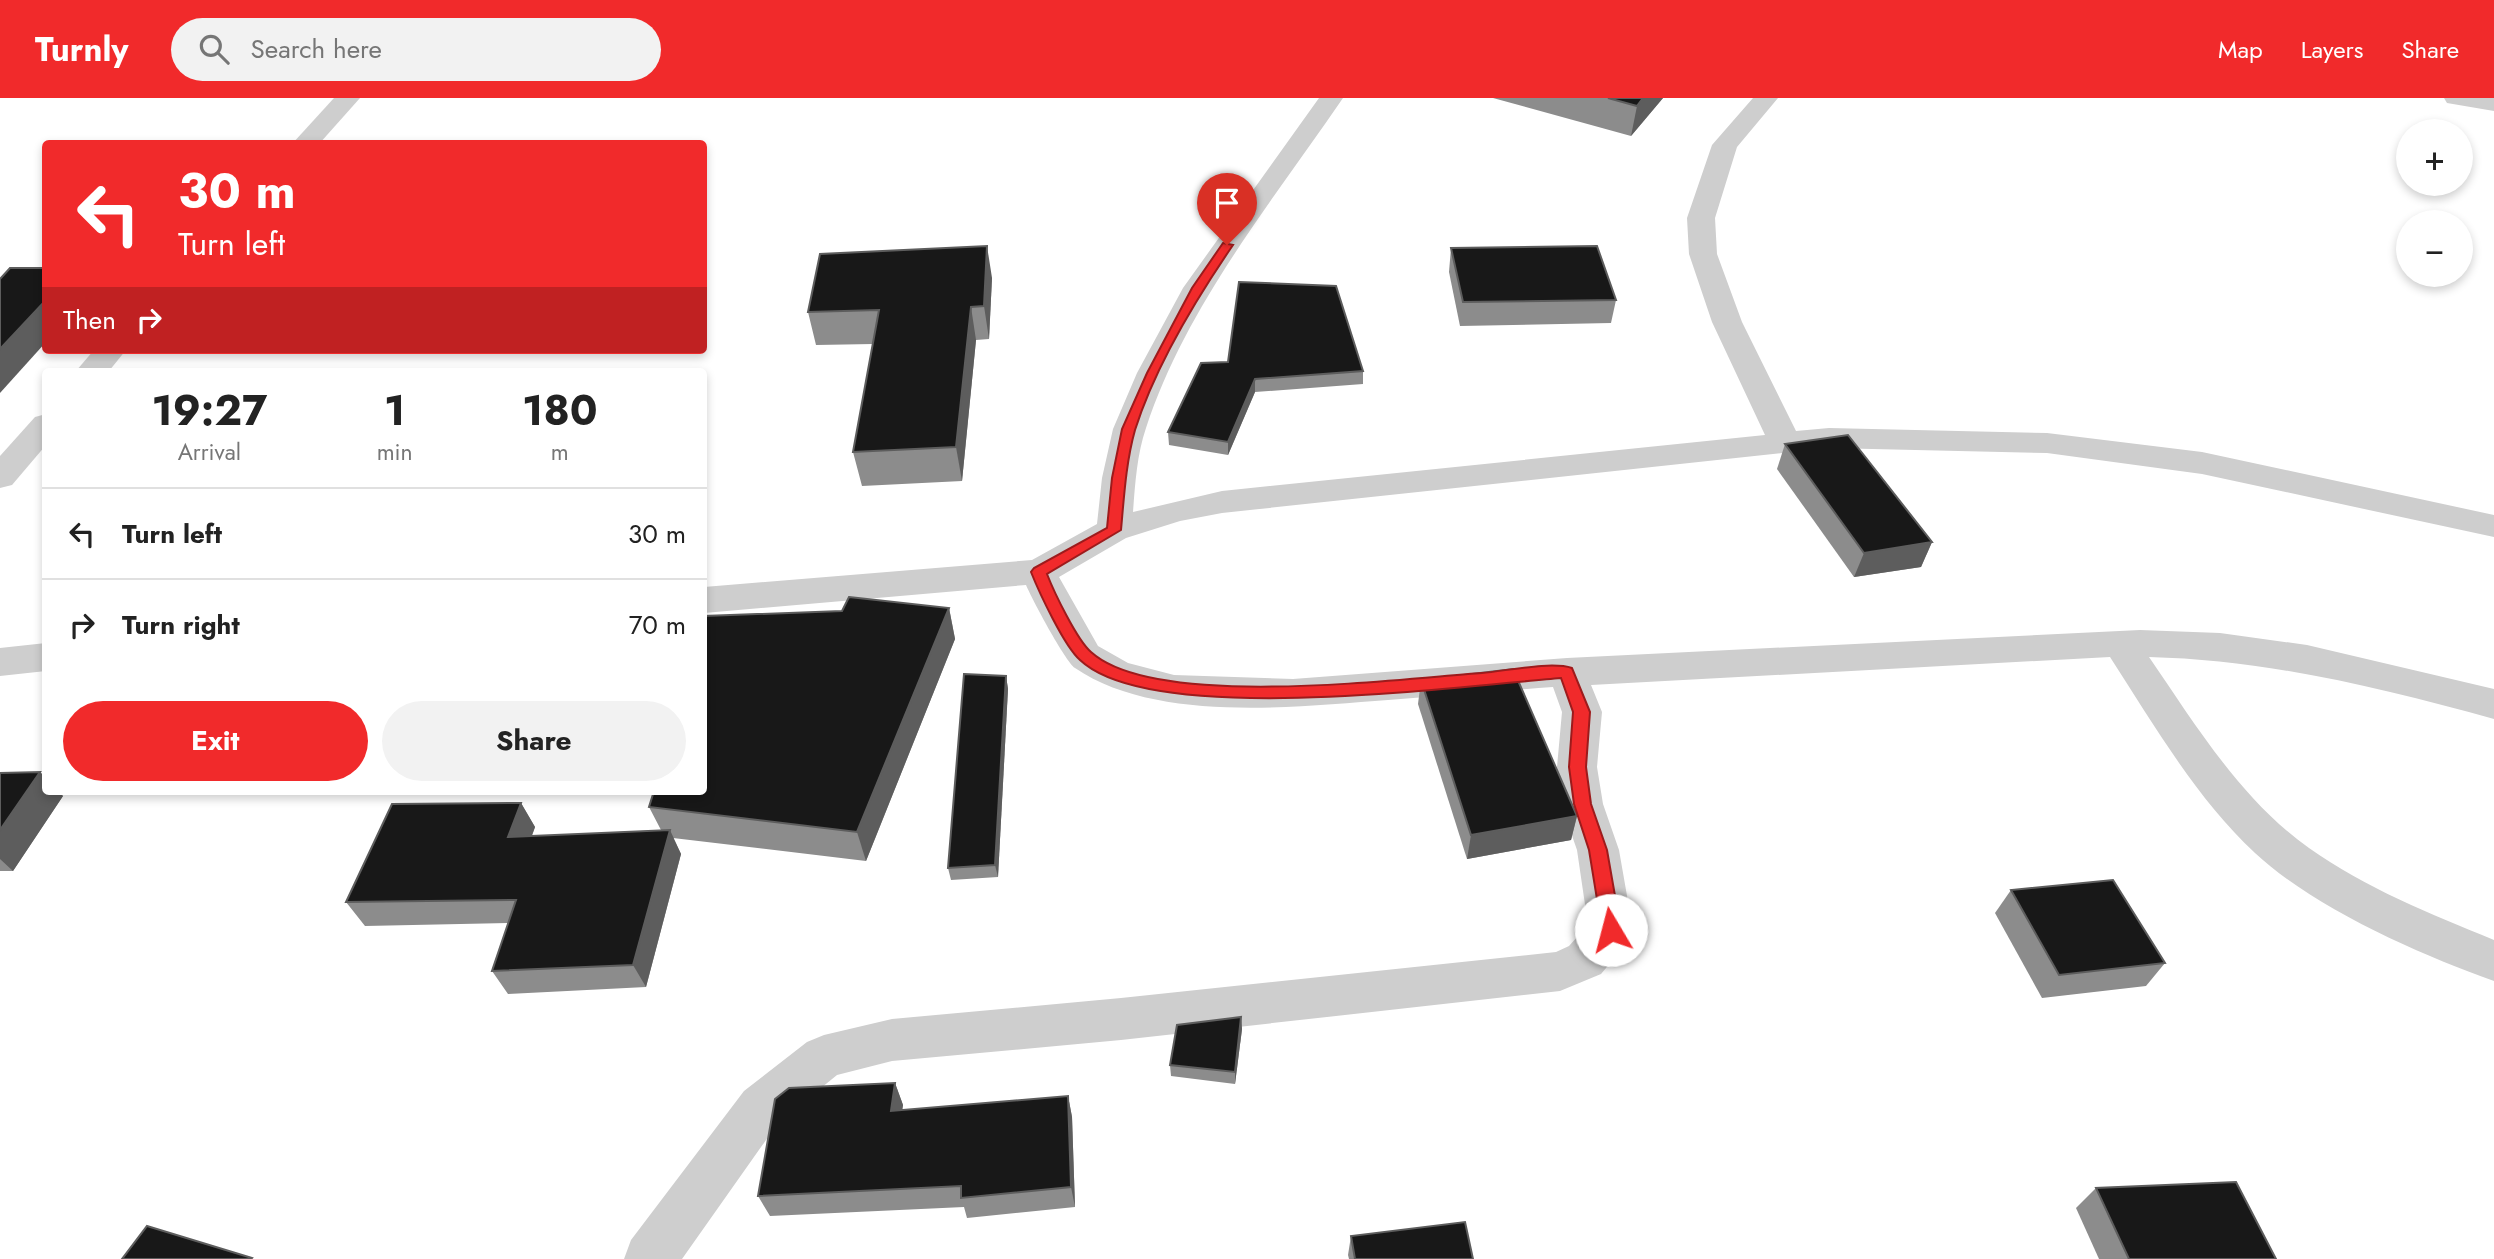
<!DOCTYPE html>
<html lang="en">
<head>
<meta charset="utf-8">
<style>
  :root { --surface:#fff; --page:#f2f2f2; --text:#222; --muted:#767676; --line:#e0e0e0; --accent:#f12a2b }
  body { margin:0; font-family:Jost,sans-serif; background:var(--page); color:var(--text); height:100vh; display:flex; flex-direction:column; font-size:26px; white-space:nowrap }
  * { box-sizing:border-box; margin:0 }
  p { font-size:23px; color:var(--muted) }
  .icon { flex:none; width:38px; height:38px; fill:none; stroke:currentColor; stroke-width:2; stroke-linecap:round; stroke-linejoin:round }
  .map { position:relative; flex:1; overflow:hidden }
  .panel { position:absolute; left:42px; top:270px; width:665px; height:427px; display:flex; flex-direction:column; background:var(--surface); border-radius:7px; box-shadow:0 4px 10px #0003 }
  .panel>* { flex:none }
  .banner { position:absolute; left:42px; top:42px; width:665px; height:214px; border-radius:7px; box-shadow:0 4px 10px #0003; background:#f12a2b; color:#fff; overflow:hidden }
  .controls { position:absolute; left:2396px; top:21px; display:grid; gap:14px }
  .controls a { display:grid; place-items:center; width:77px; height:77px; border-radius:50%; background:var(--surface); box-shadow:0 4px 10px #0003; font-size:35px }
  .pin { position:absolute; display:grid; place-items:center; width:60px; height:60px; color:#fff; margin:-72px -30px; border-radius:50% 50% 50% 0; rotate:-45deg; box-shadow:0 0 7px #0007 }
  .pin .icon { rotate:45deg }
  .me { position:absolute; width:77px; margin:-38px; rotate:352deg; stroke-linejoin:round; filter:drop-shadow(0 0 5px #0008) }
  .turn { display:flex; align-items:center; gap:24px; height:147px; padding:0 21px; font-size:32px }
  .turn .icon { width:91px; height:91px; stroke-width:2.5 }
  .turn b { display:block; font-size:49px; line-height:60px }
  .then { display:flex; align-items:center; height:66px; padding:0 21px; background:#0003; gap:14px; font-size:26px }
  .eta { display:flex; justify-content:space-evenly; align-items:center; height:119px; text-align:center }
  .eta b { font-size:42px; font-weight:700; line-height:49px }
  .button { display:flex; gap:14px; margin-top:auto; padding:14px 21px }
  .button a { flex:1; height:80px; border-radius:42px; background:var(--accent); color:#fff; font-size:28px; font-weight:700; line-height:80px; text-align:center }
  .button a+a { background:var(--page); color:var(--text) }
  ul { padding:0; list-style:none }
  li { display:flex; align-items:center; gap:21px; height:91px; padding:0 21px; border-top:2px solid var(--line) }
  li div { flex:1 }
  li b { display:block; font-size:26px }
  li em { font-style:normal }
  header { display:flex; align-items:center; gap:42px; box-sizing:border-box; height:98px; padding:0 35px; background:var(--accent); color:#fff }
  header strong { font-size:33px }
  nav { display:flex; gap:38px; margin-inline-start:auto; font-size:24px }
  .search { width:490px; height:63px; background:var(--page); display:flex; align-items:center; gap:18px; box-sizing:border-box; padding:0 24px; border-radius:38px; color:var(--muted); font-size:26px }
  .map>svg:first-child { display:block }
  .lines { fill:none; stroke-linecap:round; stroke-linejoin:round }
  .minor { fill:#cecece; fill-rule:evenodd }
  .wall { fill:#8c8c8c }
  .shaded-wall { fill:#5d5d5d }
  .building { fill:#181818; stroke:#5d5d5d; stroke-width:2 }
  .route { fill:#f12a2b; stroke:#9d1b1c; stroke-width:2 }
</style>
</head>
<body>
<header>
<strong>Turnly</strong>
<div class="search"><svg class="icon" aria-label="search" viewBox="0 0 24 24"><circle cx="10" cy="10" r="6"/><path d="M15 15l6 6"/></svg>Search here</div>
<nav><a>Map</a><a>Layers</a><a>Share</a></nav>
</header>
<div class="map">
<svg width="2494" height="1161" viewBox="0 0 2494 1161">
  <rect width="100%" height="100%" fill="#fff"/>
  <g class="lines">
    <g class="minor">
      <path d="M334,0H360L319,46H292Z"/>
      <path d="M1319,0H1343C1272,104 1186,208 1146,330C1137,356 1135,387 1133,414L1222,393L1765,337L1712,224L1689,156L1687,120L1712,47L1753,0H1778L1737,49L1715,120L1717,156L1742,224L1796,333L1829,330L2047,335L2202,354L2494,417V439L2202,376L2047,355L1829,350L1222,415L1180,423L1126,440L1059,479L1098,548L1128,565L1174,577L1293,581L1567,560L2140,532L2220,535L2307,547L2494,591V621C2380,590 2269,562 2149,559C2195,626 2241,702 2309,750C2365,790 2431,816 2494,842V883C2418,856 2314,810 2255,755C2196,700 2154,627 2110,559L1591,587L1602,614L1597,669L1603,706L1619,752L1633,832L1627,845L1601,876L1560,893L1121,942L892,963L837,977L778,1025L682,1161H624L631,1142L744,993L807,944L824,937L892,921L1121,900L1556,854L1569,848L1588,827L1577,752L1561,706L1557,669L1562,614L1553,589C1498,593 1443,598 1388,602C1295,609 1155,625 1075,570C1065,563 1032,501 1026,487L704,515V489L1032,462L1097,426L1102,380L1113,331L1137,275L1183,190Z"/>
      <path d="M2444,0H2494V13L2447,5Z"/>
      <path d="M94,252H126L109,273H76Z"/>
      <path d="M46,316V347L12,387L0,390V358L35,319Z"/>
      <path d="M46,545V573L0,578V550Z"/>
    </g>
  </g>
  <g class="wall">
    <path d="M1493,0H1663L1631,38Z"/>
    <path d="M1451,150L1616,202L1611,225L1460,228L1449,174Z"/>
    <path d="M992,180L989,241L976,242L962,383L862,388L853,354L873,246L816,247L808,214Z"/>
    <path d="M1201,265L1363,273V286L1255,294L1228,357L1169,347L1168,334Z"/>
    <path d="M1785,346L1932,444L1921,469L1854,479L1777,371Z"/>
    <path d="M949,510L955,541L866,763L673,740L681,756L646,889L508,896L492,873L508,825L365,828L346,804L521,705L535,729L532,738L661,732L649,709Z"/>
    <path d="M1006,578L1008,591L998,779L951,782L948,770Z"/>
    <path d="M1421,582L1577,718L1571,742L1467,761L1418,606Z"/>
    <path d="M40,674L46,680V693H58L63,698L13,773H0V675Z"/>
    <path d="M2011,792L2165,865L2146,888L2042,900L1995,815Z"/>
    <path d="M1241,919L1242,931L1235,986L1171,978L1170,967Z"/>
    <path d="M895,985L903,1007L902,1012L1068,998L1072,1019L1075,1109L967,1120L964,1109L770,1118L758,1098Z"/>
    <path d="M2096,1090L2276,1161H2099L2076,1110Z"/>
    <path d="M1351,1138L1473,1161H1349L1348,1157Z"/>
  </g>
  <g class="shaded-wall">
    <path d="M1643,0H1663L1631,38L1637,8Z"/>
    <path d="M987,148L992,180L989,241L984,208Z"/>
    <path d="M46,202V244L0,295V251Z"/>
    <path d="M971,209L976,242L962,383L956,349Z"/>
    <path d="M1255,281V294L1228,357V344Z"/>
    <path d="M1932,444L1921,469L1854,479L1864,455Z"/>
    <path d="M949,510L955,541L866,763L857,734Z"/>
    <path d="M1006,578L1008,591L998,779L995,767Z"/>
    <path d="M40,674L46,680V693H58L63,698L13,773L0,761V732Z"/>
    <path d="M521,705L535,729L522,763L508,739Z"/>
    <path d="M1577,718L1571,742L1467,761L1471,737Z"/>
    <path d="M670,732L681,756L646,889L633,867Z"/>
    <path d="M1241,919L1242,931L1235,986V974Z"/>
    <path d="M895,985L903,1007L899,1034L891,1013Z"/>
    <path d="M1068,998L1072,1019L1075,1109L1071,1089Z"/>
  </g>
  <g class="building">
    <path d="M1608,0H1643L1637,8Z"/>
    <path d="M987,148L984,208L971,209L956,349L853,354L879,212L808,214L820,156Z"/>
    <path d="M1597,148L1616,202L1463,204L1451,150Z"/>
    <path d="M10,170H46V202L0,251V181Z"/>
    <path d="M1239,184L1336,188L1363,273L1255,281L1228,344L1168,334L1201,265L1228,264Z"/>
    <path d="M1848,337L1932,444L1864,455L1785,346Z"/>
    <path d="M849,499L949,510L857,734L649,709L654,693H704V518L842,513Z"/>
    <path d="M1513,571L1577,718L1471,737L1421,582Z"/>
    <path d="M964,576L1006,578L995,767L948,770Z"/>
    <path d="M40,674L0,732V675Z"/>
    <path d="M521,705L508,739L670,732L633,867L492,873L516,802L346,804L392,706Z"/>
    <path d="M2113,782L2165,865L2059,877L2011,792Z"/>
    <path d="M1241,919L1235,974L1170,967L1177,927Z"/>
    <path d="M895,985L891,1013L1068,998L1071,1089L961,1100V1088L758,1098L775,1001L789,990Z"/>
    <path d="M2236,1084L2276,1161H2129L2096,1090Z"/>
    <path d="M1465,1124L1473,1161H1355L1351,1138Z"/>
    <path d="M147,1128L252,1160L251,1161H122Z"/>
  </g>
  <path class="route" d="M1223,145L1233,147C1196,201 1155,269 1135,332C1126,364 1124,399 1121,432L1047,476C1054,494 1077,542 1091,554C1155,612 1396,581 1482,575C1506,573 1551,563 1572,570L1590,614L1586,669L1591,706L1607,752L1621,832L1618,837H1605L1602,832L1589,752L1574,706L1569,669L1573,614L1561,580C1460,588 1152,630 1080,562C1064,548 1039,494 1031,474L1034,470L1107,430L1112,380L1122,331L1147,275L1192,190Z"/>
</svg>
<div class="controls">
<a>+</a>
<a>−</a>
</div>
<div class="pin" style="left:1227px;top:147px;background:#d93025"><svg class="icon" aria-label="arrive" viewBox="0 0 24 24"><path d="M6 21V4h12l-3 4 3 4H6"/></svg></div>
<svg class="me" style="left:1611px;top:832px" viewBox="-20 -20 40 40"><circle r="19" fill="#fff"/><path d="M0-13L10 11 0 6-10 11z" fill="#f12a2b"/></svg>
<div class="banner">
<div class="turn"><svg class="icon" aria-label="left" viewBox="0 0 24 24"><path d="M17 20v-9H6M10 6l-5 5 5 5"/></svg><div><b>30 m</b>Turn left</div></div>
<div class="then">Then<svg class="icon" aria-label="right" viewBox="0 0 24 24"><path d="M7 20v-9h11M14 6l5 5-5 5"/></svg></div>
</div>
<section class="panel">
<div class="eta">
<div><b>19:27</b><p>Arrival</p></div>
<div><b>1</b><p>min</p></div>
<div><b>180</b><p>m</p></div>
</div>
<ul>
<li><svg class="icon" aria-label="left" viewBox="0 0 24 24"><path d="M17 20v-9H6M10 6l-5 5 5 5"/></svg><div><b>Turn left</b></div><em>30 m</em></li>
<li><svg class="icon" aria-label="right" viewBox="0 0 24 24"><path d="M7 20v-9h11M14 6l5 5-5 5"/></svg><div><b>Turn right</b></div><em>70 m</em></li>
</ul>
<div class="button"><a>Exit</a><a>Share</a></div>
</section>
</div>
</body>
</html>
